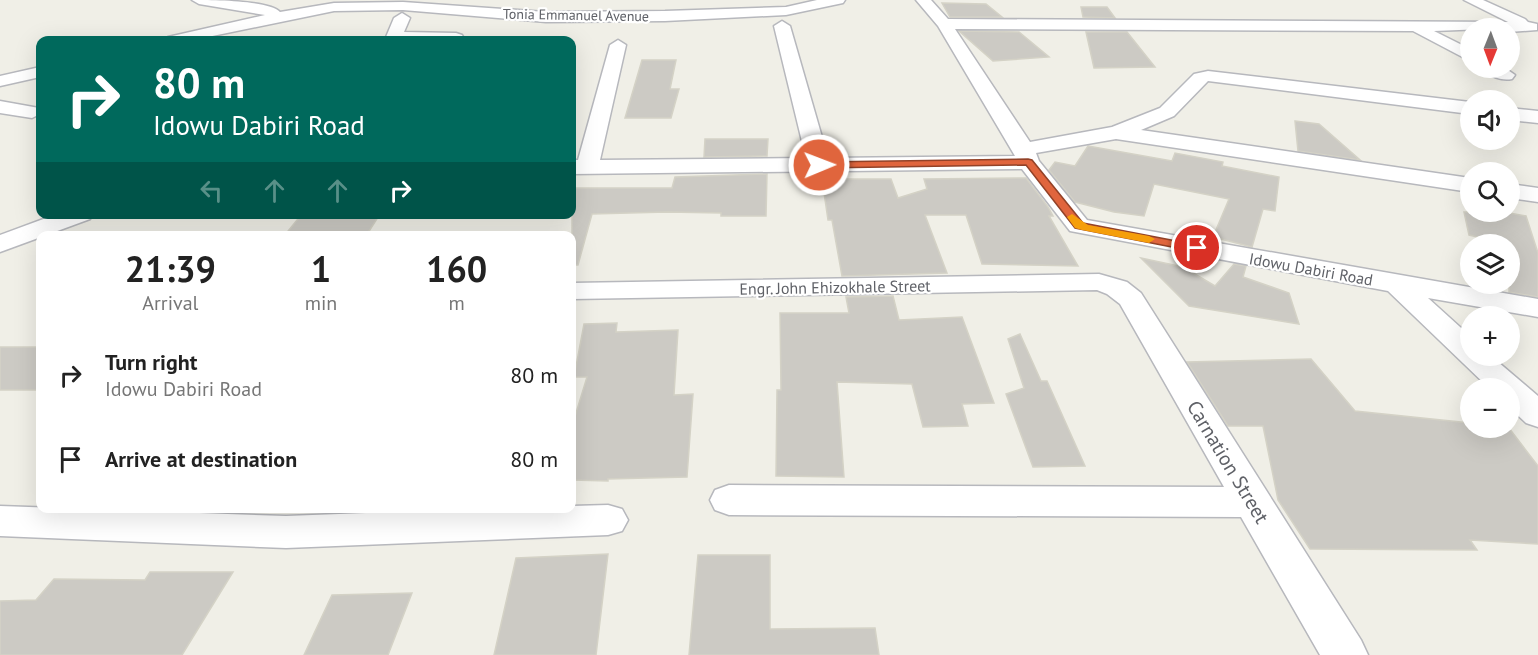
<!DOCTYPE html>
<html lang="en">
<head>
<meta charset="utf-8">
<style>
  :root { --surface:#fff; --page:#f2f2f2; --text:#222; --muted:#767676 }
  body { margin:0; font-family:"PT Sans",sans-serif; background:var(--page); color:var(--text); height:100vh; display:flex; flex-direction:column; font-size:22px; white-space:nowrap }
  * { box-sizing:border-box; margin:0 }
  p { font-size:20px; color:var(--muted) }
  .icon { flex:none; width:33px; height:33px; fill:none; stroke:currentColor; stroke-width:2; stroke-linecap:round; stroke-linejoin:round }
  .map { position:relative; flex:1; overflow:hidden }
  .panel { position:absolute; left:36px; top:231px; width:540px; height:282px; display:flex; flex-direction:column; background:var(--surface); border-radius:12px; box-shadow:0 6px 24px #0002 }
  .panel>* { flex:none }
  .guide { position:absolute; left:36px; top:36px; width:540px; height:183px; border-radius:12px; box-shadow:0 6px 24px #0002; background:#00695c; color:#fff; overflow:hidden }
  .needle { width:39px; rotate:181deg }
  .controls { position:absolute; left:1460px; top:18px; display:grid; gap:12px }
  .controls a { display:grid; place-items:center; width:60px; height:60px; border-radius:50%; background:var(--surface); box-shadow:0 6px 24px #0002; font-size:30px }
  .pin { position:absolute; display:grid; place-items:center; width:51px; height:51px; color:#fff; margin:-26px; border:3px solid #fff; border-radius:50%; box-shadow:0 2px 6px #0007 }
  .me { position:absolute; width:66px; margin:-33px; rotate:89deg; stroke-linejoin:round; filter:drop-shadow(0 0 4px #0008) }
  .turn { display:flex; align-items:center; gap:21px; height:126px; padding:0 18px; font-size:27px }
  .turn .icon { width:78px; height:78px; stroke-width:2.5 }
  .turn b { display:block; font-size:42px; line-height:51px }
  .lanes { display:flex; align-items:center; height:57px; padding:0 18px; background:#0003; justify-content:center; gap:30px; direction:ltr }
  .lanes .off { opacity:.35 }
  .eta { display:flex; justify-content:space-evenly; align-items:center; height:102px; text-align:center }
  .eta b { font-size:36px; font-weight:600; line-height:42px }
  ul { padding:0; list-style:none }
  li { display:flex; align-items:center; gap:18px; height:84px; padding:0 18px }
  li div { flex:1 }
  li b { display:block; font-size:22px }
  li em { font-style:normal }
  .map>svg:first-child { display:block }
  .building { fill:#cccac4; stroke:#d4d2c6; stroke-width:1.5 }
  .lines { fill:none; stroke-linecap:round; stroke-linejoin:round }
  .minor-casing { stroke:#b7b8bd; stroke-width:3 }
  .minor { fill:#fff; fill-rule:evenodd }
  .route { fill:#e0653d; stroke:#924228; stroke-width:1.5 }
  .slow { fill:#f59e0b }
  .labels { text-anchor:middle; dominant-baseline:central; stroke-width:4.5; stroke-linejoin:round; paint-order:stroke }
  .far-street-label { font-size:14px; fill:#5f6167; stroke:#fff }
  .street-label { font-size:16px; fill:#5f6167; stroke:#fff }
  .near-street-label { font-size:20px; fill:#5f6167; stroke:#fff }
</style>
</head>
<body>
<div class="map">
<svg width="1538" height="655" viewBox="0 0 1538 655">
  <rect width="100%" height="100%" fill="#f0efe7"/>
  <g class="building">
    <path d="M942,3L986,4L1002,17H950Z"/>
    <path d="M1081,7H1107L1115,18L1083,17Z"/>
    <path d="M959,31L1019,32L1049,57L993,61Z"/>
    <path d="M1086,32H1127L1155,67L1094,68Z"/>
    <path d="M642,60H676L670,89H679L671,118H625Z"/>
    <path d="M1295,121L1319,124L1360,160L1298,151Z"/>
    <path d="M705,139H768L767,156L704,157Z"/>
    <path d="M1088,146L1172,161L1175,153L1223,162L1222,166L1279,177L1275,211L1263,209L1252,247L1213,237L1229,199L1154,184L1144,216L1114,212L1075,202L1049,170L1055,162L1075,166Z"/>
    <path d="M767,174L766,216H721V213L667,212L592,214L578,265H572V188H672L675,177Z"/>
    <path d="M1026,178L1048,207L1053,216H1049L1078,266L982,264L966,215H925L947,273L842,276L832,220H828L822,179H891L898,198L927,189L924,179Z"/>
    <path d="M1464,212H1504L1526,216L1538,253V297L1509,292V244L1469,235Z"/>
    <path d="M302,214H380L366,236H284Z"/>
    <path d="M1141,258L1183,267L1215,286L1234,264L1246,266L1243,277L1289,293L1299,324L1189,306Z"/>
    <path d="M893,296L899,320L962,317L994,403L962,404L968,426L923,427L912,384L837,382L844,477L776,476L777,390H781L780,313H849L846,297Z"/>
    <path d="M617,323L616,332L678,330L674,395L693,394L687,477L608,479V481L572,480V426L587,377H574L584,324Z"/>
    <path d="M1020,334L1041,381H1047L1085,466L1033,467L1006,394L1024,388L1008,339Z"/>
    <rect x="0" y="347" width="40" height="43"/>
    <path d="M1311,359L1355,411L1470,423V428H1509L1538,466V544L1470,540L1477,550L1310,549L1278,500L1263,426H1228L1187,362Z"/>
    <path d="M608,554L596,655H494L516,558Z"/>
    <path d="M698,555H770V629L875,628L879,655H689Z"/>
    <path d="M150,572H233L182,655H0V601L36,600L54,579L145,580Z"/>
    <path d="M412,593L388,655H304L332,595Z"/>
  </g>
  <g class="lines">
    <defs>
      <g id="minor">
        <path d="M192,0C210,0 269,0 280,12L334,3L403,2L546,12L665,11L786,7L817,0H845L843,3L786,15L665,21L546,22L403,10L334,11L193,40H166L168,37L265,15L199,4Z"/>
        <path d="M916,0H931L948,19L1508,22L1464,0H1483L1525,19L1528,22L1537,24V30L1509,32V28L1434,31L1470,49V61L1413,31L955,29L1030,142L1112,127L1160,108L1194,74L1208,71L1470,102V114L1208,81L1174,116L1141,130L1470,178V192L1116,139L1036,153L1039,161L1087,220L1538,299V317L1428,298L1470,336V356H1491L1538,396V427L1526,423L1509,407V388H1489L1388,291L1070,231L1022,169L572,174V160H578L610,45L618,40L626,45L600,160L806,158L774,26L782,21L790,26L828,158L1015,156L938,26Z"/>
        <path d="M402,13L410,18L404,32L456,33L462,35L465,40H388L386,37L394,18Z"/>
        <path d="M40,67V77L0,86V76Z"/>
        <path d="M1483,68H1505L1515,75L1512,79C1502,81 1489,77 1483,68Z"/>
        <path d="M0,101L39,108L40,114L32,118L0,113Z"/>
        <path d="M1509,108L1538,111V123L1509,120Z"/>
        <path d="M1509,184L1538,188V202L1509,198Z"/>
        <path d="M57,214H93L90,219L0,252V235Z"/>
        <path d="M1099,274L1127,282L1141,293L1361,640L1368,655H1320L1241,517L729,515L715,510L710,500L715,490L729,485L1224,487L1120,304L1107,294L1097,290L572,299V283Z"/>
        <path d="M608,505L622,509L628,520L622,531L608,535L286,548L0,536V506L286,516L499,508H572V506Z"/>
      </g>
    </defs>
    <use href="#minor" class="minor-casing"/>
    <use href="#minor" class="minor"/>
  </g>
  <path class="route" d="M1028,159L1032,160L1083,223L1197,245L1203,248L1197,252L1075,228L1026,165L819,168L814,165L819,162Z"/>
  <path class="slow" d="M1072,214L1088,225L1149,236L1155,239L1149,243L1082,230L1075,228L1067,217Z"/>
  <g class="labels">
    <g class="far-street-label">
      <text transform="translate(576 15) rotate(1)">Tonia Emmanuel Avenue</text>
    </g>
    <g class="street-label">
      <text transform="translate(1311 269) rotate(10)">Idowu Dabiri Road</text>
      <text transform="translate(835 287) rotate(-1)">Engr. John Ehizokhale Street</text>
    </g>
    <g class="near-street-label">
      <text transform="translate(1228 462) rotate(59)">Carnation Street</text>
    </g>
  </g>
</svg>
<div class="controls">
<a><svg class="needle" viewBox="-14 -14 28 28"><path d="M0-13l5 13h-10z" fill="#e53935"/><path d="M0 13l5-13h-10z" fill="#767676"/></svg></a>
<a><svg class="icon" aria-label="sound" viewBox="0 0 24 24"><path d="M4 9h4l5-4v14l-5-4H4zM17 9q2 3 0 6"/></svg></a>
<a><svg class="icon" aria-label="search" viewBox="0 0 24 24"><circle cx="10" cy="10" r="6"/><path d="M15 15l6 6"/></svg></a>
<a><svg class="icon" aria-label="layers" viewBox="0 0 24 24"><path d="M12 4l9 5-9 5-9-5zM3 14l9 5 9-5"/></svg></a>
<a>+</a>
<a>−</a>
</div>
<div class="pin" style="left:1197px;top:248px;background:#d93025"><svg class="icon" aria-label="arrive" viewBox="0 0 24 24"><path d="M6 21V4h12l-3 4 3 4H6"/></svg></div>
<svg class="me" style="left:819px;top:165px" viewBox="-20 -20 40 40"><circle r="17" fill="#e0653d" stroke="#fff" stroke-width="3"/><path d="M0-11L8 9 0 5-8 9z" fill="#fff"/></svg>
<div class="guide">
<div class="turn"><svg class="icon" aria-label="right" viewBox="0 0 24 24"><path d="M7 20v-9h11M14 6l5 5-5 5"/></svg><div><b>80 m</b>Idowu Dabiri Road</div></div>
<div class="lanes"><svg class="icon off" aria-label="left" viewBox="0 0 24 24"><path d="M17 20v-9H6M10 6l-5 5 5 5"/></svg><svg class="icon off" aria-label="ahead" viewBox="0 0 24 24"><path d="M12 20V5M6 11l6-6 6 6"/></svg><svg class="icon off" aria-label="ahead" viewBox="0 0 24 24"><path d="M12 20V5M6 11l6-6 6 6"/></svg><svg class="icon" aria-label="right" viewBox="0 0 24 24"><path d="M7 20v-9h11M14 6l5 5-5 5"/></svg></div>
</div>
<section class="panel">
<div class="eta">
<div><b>21:39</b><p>Arrival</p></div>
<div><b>1</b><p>min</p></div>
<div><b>160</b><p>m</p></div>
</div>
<ul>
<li><svg class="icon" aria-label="right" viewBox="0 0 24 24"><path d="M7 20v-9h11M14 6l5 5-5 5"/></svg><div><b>Turn right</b><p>Idowu Dabiri Road</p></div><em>80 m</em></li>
<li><svg class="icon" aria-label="arrive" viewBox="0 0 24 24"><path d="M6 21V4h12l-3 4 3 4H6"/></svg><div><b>Arrive at destination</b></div><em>80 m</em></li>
</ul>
</section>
</div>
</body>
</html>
